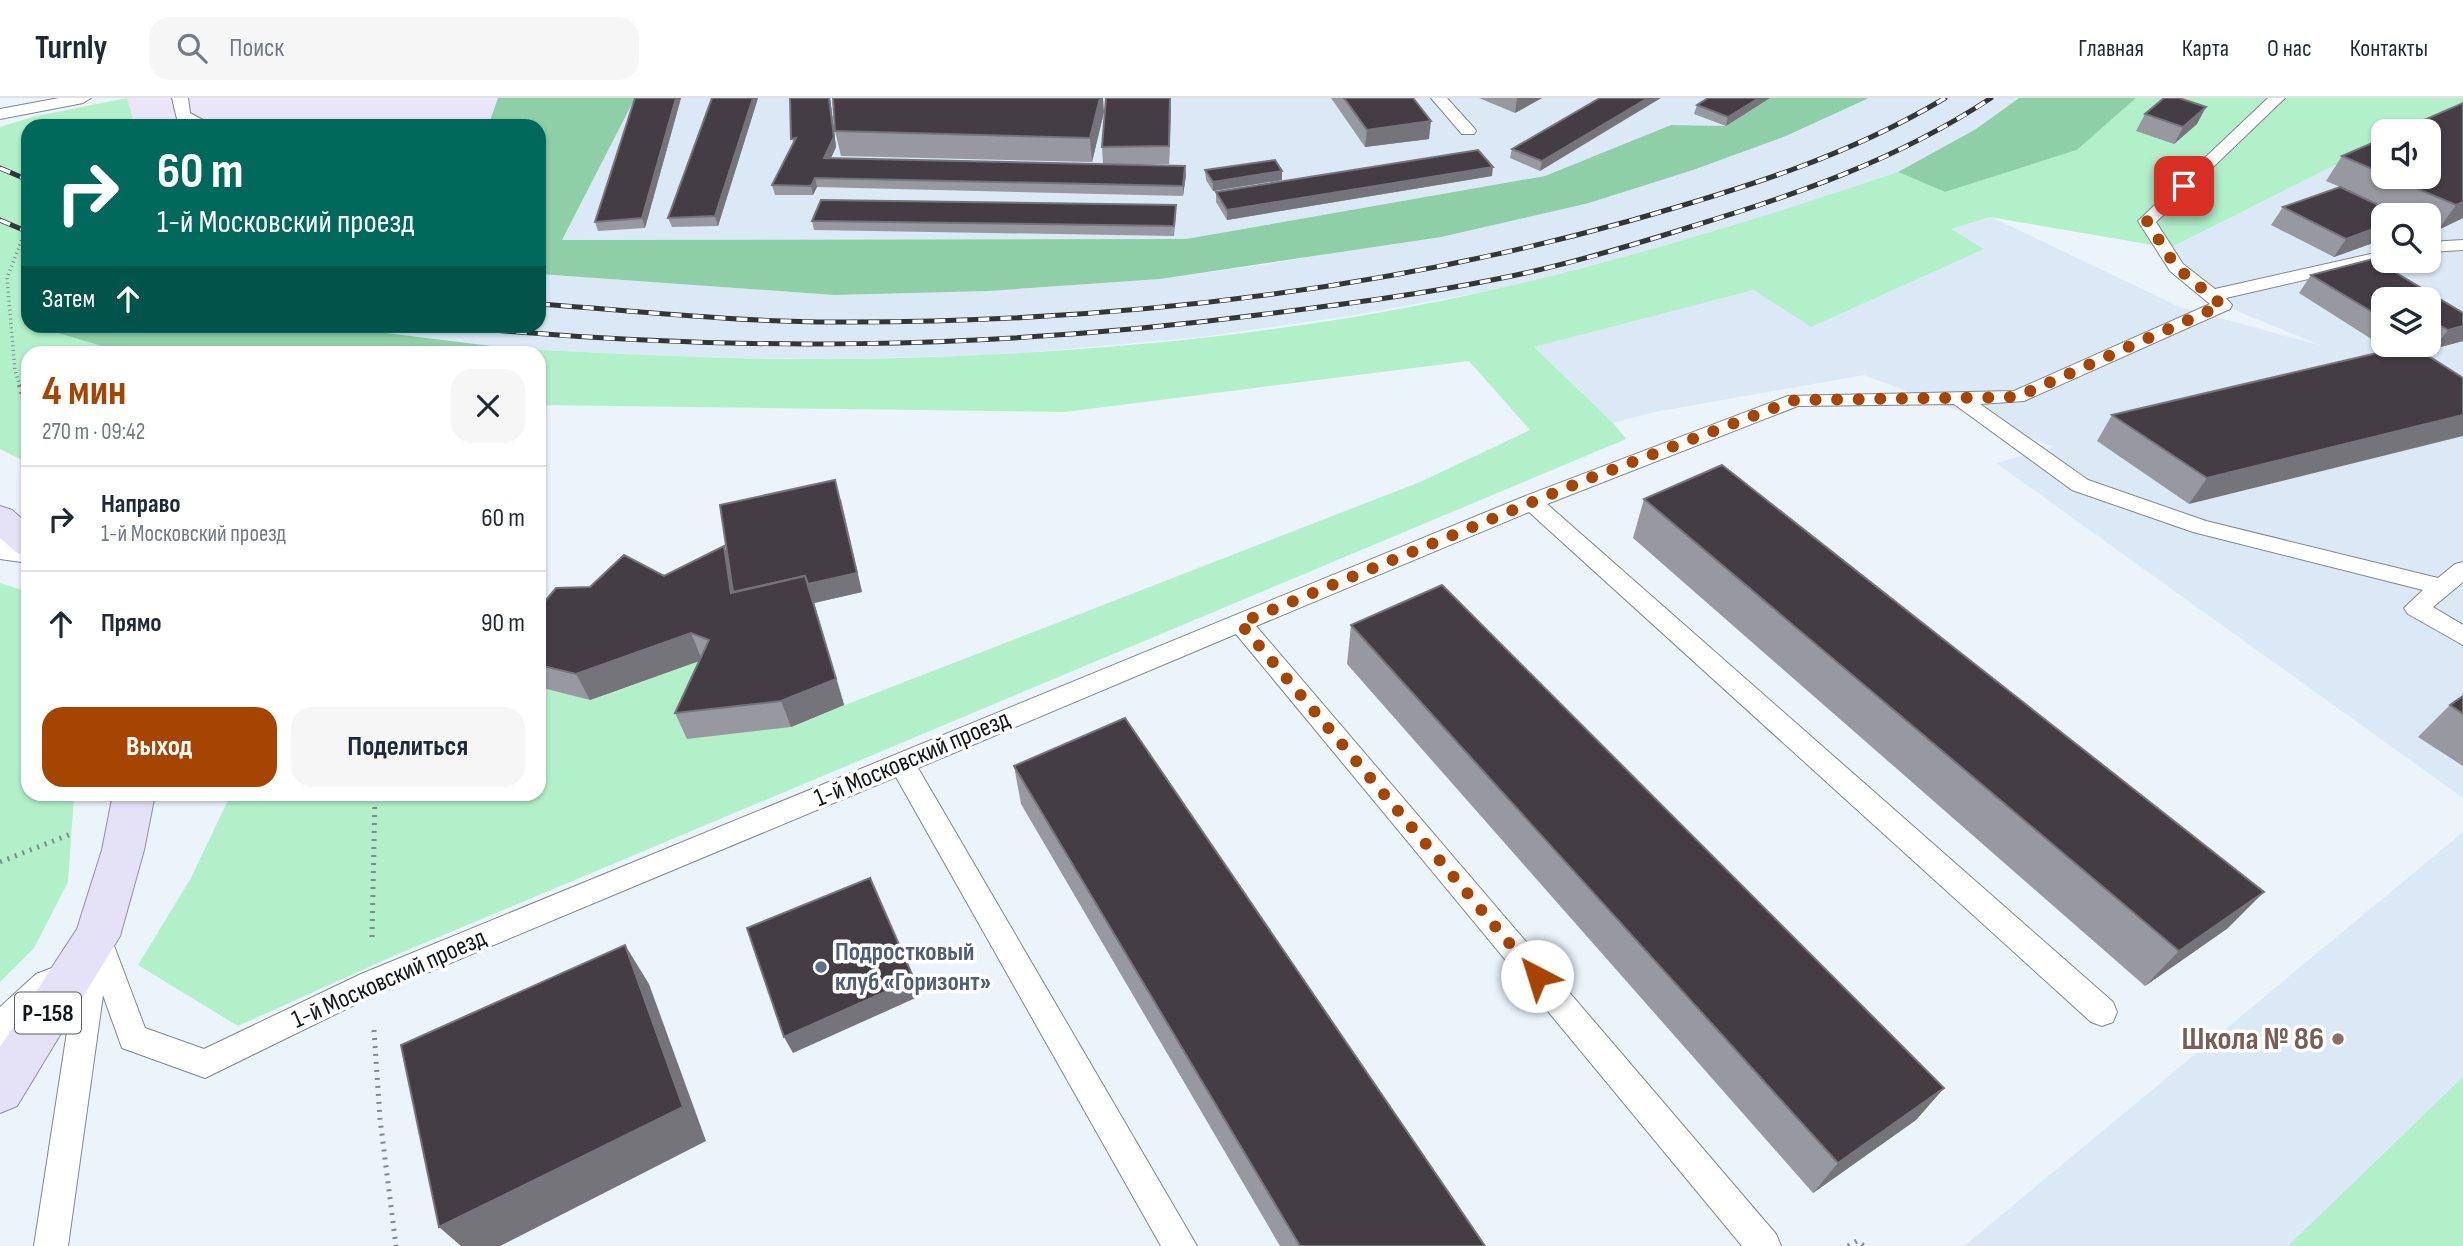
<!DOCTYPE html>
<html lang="ru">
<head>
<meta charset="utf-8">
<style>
  :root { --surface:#fff; --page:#f6f6f7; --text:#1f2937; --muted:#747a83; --line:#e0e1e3; --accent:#a64402 }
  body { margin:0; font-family:"Sofia Sans Condensed",sans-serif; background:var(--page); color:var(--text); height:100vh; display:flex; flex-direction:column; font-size:26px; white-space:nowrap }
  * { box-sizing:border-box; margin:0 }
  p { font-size:23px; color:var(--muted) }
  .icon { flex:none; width:38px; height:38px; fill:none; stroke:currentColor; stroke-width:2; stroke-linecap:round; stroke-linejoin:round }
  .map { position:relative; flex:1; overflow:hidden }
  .panel { position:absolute; left:21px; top:248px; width:525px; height:455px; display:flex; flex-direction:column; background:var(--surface); border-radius:21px; box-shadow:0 2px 5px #0004 }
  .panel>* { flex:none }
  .top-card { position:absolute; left:21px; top:21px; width:525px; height:214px; border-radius:21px; box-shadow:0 2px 5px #0004; background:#00695c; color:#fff; overflow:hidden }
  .fabs { position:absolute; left:2371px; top:21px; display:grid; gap:14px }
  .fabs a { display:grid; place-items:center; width:70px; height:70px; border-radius:14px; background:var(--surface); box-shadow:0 2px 5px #0004; font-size:35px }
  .pin { position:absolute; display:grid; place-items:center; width:60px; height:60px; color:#fff; margin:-30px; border-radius:14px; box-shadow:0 4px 10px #0006 }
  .me { position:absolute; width:77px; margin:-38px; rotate:320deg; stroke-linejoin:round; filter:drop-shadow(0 0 5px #0008) }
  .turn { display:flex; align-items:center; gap:24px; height:147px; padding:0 21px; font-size:32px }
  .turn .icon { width:91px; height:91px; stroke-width:2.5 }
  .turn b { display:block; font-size:49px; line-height:60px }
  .then { display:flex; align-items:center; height:66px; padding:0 21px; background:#0003; gap:14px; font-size:26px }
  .round { display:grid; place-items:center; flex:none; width:74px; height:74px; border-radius:21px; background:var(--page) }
  .head { display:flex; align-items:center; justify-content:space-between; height:119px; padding:0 21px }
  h1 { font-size:42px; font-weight:700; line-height:52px; color:var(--accent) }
  .cta { display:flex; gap:14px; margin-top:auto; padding:14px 21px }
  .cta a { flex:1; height:80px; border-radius:21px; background:var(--accent); color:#fff; font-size:28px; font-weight:700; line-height:80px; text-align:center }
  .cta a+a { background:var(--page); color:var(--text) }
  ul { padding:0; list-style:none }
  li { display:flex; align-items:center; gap:21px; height:105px; padding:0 21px; border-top:2px solid var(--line) }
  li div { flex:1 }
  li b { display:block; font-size:26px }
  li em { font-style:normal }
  header { display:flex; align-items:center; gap:42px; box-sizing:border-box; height:98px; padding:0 35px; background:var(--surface); border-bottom:2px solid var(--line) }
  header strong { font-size:33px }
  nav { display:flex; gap:38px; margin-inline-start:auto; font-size:24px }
  .search { width:490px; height:63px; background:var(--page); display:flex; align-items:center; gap:18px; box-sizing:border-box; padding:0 24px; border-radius:21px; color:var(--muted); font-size:26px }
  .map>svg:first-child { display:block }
  .commercial { fill:#ebe5fa }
  .built { fill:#dbe9f6; fill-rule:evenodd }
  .green { fill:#b2f0ca }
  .forest { fill:#8ecfa8 }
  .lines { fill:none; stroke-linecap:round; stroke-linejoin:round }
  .service-casing { stroke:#80878e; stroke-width:2 }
  .tertiary-casing { stroke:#80878e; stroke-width:2 }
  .primary-casing { stroke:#908ea6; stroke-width:2 }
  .path-far2 { stroke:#83898e; stroke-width:3.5; stroke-dasharray:1 3.5; stroke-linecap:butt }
  .path-far1 { stroke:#83898e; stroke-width:4.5; stroke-dasharray:2 5; stroke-linecap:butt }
  .path { stroke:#83898e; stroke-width:5; stroke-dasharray:2 6; stroke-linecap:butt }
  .service { fill:#fff; fill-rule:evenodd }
  .tertiary { fill:#fff; fill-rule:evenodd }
  .primary { fill:#e5e2f7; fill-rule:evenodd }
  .rail-casing { stroke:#323639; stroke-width:5 }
  .rail { stroke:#fff; stroke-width:3.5; stroke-dasharray:11; stroke-linecap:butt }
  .wall { fill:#9898a0 }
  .shaded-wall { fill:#76747b }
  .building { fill:#443e44; stroke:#76747b; stroke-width:2 }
  .route { stroke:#a64402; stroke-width:12; stroke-dasharray:0 21.6 }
  .service-dot { fill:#5c6f8a; stroke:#fff; stroke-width:2.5 }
  .education-dot { fill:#8d6e63; stroke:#fff; stroke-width:2.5 }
  .labels { text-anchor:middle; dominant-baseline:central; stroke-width:7; stroke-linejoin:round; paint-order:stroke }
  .shield { fill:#fff; stroke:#5a5d5e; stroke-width:2 }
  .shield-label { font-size:24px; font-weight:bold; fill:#141719 }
  .street-label { font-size:26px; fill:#141719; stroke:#fff }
  .service-label { font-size:26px; font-weight:bold; fill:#4e5e75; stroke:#fff; text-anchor:start }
  .near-education-label { font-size:32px; font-weight:bold; fill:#785e54; stroke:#fff; text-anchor:end }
</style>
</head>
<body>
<header>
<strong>Turnly</strong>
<div class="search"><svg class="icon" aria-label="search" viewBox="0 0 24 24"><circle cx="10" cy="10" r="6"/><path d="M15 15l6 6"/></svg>Поиск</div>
<nav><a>Главная</a><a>Карта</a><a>О нас</a><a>Контакты</a></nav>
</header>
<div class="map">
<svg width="2463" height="1148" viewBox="0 0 2463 1148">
  <rect width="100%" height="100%" fill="#ebf3fb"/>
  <path class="commercial" d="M127,0H498L488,28H135Z"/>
  <g class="built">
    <path d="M635,0H1770L1726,28L1671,27L1545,78L1186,141L561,142Z"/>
    <path d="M1869,0H2019L1976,31L1898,74L1768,118L1656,152L1493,192L1350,218L1202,239L1000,257L833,261L675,259L508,250L329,228H539V176L834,197L989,193L1160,181L1282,164L1589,105L1693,72L1786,38Z"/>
    <path d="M2463,4V700L1996,365L2054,349L1864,277L1655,314L1613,325L1534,249L1754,192L1983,150L1950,131L1991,119L2180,209L2322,248L2223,207L2170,150L2383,43L2384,79H2429V33H2404ZM2384,117H2429V163H2384ZM2384,201H2429V247H2384Z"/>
    <path d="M2463,734V1148H1964Z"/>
  </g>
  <g class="green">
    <path d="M127,0L135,28H28V228H44L42,230L124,255L28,256V365L0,351V29L32,19Z"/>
    <path d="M2136,0H2463V4L2404,33H2384L2383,43L2170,150L1990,119L1951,131L1984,151L1811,229L1754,192L1534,249L1613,325L1626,341L391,859L238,928L138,867L191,780L228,702L227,697L539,696V554L814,505L845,607L1420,384L1530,332L1469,263L1065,314L539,307V256L501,255L508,250C616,256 725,262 834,261C1055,259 1281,240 1496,191C1633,160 1765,119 1898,74L1945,94L2077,52Z"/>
    <path d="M0,485L28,494V696L74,697L68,784L34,850L0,884Z"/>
    <path d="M2463,979V1148H2288Z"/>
  </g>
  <g class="forest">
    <path d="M498,0H635L562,142L1186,141L1545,78L1671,27L1726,28L1770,0H1869L1786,38L1693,72L1589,105L1441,139L1160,181L989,193L834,197L539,176V28H488Z"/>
    <path d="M2019,0H2136L2077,52L1945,94L1898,74L1976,31Z"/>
    <path d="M44,228H329L508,250L501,256L124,255L42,230Z"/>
  </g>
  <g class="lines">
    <defs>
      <g id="service">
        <path d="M59,0H91L83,5L0,21V11Z"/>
        <path d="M172,0H188L190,15L214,28H193L177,21Z"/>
        <path d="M1431,0H1447L1474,30L1476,33L1474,36H1462Z"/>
        <path d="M2268,0H2285L2156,124L2183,166L2215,191L2384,153V163H2386L2226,200L2232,207L2230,211L2024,303L1980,306L2088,382L2206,423L2438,480L2455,466L2463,464V484L2433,509L2463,527V547L2408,516L2404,510L2423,492L2193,434L2072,392L1954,306L1798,308L1547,406L2113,904L2117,914L2113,924L2102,928L2091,924L1529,414L1256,528L1776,1136L1781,1148H1742L1236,536L918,670L1197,1148H1161L896,679L381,894L205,980L122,950L103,897L68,1148H34L79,856L86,846L83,838L87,829L97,825L107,829L145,930L204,951L361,876L1523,399L1788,298L2014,293L2210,206L2170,173L2138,123Z"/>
        <path d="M2463,142V152L2429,154V144Z"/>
      </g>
      <g id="tertiary">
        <path d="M0,437L28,441V465L0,461Z"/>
        <path d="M52,870L68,876L75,891C63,917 27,952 0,962V909L36,876Z"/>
      </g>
      <g id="primary">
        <path d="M0,408L12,412L28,426V458L16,454L0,440Z"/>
        <path d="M113,696H155L144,752L120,838L17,1008L0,1015V949L77,831L102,752Z"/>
      </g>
    </defs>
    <use href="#service" class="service-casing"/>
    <use href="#tertiary" class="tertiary-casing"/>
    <use href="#primary" class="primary-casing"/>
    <path class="path-far2" d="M20,288L15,273L7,180L28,126"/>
    <path class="path-far1" d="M19,287L28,315"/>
    <g class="path">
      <path d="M0,764L71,736"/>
      <path d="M372,839L375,696"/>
      <path d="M374,932L380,1021L396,1148"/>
      <path d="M1848,1148L1857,1143L1864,1148"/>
    </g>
    <use href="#service" class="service"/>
    <use href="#tertiary" class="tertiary"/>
    <use href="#primary" class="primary"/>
    <defs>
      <g id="rail">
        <path d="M0,70L28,82"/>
        <path d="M0,122L28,134"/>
        <path d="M539,206C637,213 736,224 835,224C1102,225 1372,195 1629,123C1738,92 1847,59 1945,0"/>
        <path d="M450,228C728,255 989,252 1266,216C1345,206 1424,196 1502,180C1567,167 1630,148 1693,128C1798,96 1899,61 1991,0"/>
      </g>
    </defs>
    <use href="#rail" class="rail-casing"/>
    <use href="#rail" class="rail"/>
  </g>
  <g class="wall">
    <path d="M635,0H681L645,130L598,133L595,124Z"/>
    <path d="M712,0H758L718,128L672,129L668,120Z"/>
    <path d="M790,0H830L836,49L831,60L1103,66L1102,49L1170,0L1169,66H1119L1186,77L1183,98L817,89L813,97H775L772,87L793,47Z"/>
    <path d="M1331,0H1413L1429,41L1365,49Z"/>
    <path d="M1479,0H1542L1515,15Z"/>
    <path d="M1600,0L1540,73L1510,60L1512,51Z"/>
    <path d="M1770,0L1726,28L1694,16L1697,7Z"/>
    <path d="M2463,5V120L2438,132L2429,128V117H2404L2349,93L2384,117V141L2334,159L2271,127L2283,109L2340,89L2326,83L2342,58L2384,40V79H2429Z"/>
    <path d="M1104,14L1092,64L841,58L835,33Z"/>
    <path d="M2145,16L2197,26L2174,46L2136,33Z"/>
    <path d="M1205,72L1282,73V82L1213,93L1206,82Z"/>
    <path d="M1492,78L1227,122L1216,104V94Z"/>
    <path d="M1176,117L1174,138L814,132L812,123Z"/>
    <path d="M2373,161L2463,215V243L2433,251L2426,247H2429V201H2384V239L2373,242L2299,195L2311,177Z"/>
    <path d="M2390,252L2189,406L2097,343L2112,317Z"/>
    <path d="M841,401L862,494L814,505L844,607L791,629L687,641L675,615L699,563L590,602L539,589V510L590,489L664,478L724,448L727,457Z"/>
    <path d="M1644,401L2228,830L2145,888L1633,440Z"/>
    <path d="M1351,527L1944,990L1916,1022L1813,1095L1347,566Z"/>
    <path d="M2463,598V668L2418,639L2450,607Z"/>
    <path d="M1014,668L1485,1148H1280L1021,706Z"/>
  </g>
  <g class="shaded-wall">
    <path d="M676,0H681L645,130L642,120Z"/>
    <path d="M753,0H758L718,128L715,118Z"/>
    <path d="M829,0H830L836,49L827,69L824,60Z"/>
    <path d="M1100,0H1103L1104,14L1092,64L1090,40Z"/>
    <path d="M1170,0L1171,12L1169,66V48Z"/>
    <path d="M1517,0H1542L1515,15Z"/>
    <path d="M1648,0H1661L1540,73L1542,63Z"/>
    <path d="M1759,0H1770L1726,28L1728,19Z"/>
    <path d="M2206,9L2197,26L2174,46L2183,29Z"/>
    <path d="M1431,23L1429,41L1365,49L1367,32Z"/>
    <path d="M1185,68L1186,77L1183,98V88Z"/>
    <path d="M1493,69L1492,78L1227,122V112Z"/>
    <path d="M1282,73V82L1213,93V84Z"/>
    <path d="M815,80L817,89L813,97L811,88Z"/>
    <path d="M2463,104V120L2438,132L2456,107Z"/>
    <path d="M2384,127V141L2334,159L2346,141Z"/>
    <path d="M2384,228V239L2373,242Z"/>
    <path d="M2463,228V243L2433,251L2448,232Z"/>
    <path d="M2463,317V338L2189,406L2207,380Z"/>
    <path d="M835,382L862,494L814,505L844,607L791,629L781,603L731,495L724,448L734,475Z"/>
    <path d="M691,535L702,562L590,602L576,576Z"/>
    <path d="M2264,794L2228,830L2145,888L2179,853Z"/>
    <path d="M625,847L649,886L706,1043L500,1148H461L439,1129Z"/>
    <path d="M914,881L920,898L793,955L784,939Z"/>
    <path d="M1944,990L1916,1022L1813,1095L1838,1065Z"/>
  </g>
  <g class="building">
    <path d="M635,0H676L642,120L595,124Z"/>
    <path d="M712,0H753L715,118L668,120Z"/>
    <path d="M790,0H829L834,39L824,60L1185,68L1183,88L815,80L811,88L772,87L796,40L791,41Z"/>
    <path d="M833,0H1100L1090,40L835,33Z"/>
    <path d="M1106,0H1170L1169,48L1102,49Z"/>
    <path d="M1344,0H1413L1431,23L1367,32Z"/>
    <path d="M1600,0H1648L1542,63L1512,51Z"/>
    <path d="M1708,0H1759L1728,19L1697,7Z"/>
    <path d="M2164,0H2179L2206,9L2183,29L2145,16Z"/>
    <path d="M2463,5V104L2456,107L2390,79H2429V33H2399Z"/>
    <path d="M2384,40V76L2342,58Z"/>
    <path d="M1478,52L1493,69L1227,112L1216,94Z"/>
    <path d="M1275,62L1282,73L1213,84L1205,72Z"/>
    <path d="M2340,89L2400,117H2384V127L2346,141L2283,109Z"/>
    <path d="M821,102L1176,107L1174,128L812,123Z"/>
    <path d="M2373,161L2463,215V228L2448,232L2429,221V201H2384V221L2311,177Z"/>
    <path d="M2390,252H2419L2463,280V317L2207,380L2112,317Z"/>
    <path d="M1722,367L2264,794L2179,853L1644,401Z"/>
    <path d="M835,382L857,475L808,486L805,478L733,494L720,407Z"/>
    <path d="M724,448L731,495L805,478L836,581L781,603L675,615L709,542L691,535L576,576L539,567V510L556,490L590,489L624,457L664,478Z"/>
    <path d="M1442,487L1944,990L1838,1065L1351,527Z"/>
    <path d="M2463,598V616L2450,607Z"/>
    <path d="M1125,620L1485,1148H1300L1014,668Z"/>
    <path d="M870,780L914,881L784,939L747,830Z"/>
    <path d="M625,847L683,1009L439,1129L401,947Z"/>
  </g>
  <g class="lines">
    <path class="route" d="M1537,878L1240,525L1593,379L1795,302L2017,299L2222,207L2176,169L2147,123L2184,88"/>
  </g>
  <circle class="service-dot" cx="821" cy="869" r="7"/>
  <circle class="education-dot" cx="2338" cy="941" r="7"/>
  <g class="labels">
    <rect class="shield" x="15" y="894.5" width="66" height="41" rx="5"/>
    <g class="shield-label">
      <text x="48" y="915">Р-158</text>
    </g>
    <g class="street-label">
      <text transform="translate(912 661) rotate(-23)">1-й Московский проезд</text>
      <text transform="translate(389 881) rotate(-24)">1-й Московский проезд</text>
    </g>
    <g class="service-label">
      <text x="835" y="854">Подростковый<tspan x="835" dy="30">клуб «Горизонт»</tspan></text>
    </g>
    <g class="near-education-label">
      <text x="2324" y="941">Школа № 86</text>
    </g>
  </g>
</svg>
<div class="fabs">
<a><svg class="icon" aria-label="sound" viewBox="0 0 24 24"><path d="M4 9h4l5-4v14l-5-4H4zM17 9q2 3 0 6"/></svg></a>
<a><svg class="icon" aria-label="search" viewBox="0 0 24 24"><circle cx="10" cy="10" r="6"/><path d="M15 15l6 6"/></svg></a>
<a><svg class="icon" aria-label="layers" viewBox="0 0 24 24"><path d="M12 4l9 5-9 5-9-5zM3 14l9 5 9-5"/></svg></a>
</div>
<div class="pin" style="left:2184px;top:88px;background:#d93025"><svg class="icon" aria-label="arrive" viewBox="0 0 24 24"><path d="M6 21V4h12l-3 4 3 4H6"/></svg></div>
<svg class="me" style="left:1537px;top:878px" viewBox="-20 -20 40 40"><circle r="19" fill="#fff"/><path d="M0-13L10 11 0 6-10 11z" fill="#a64402"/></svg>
<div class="top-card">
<div class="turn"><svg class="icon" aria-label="right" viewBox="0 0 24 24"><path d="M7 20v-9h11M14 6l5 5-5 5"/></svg><div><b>60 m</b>1-й Московский проезд</div></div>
<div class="then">Затем<svg class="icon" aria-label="ahead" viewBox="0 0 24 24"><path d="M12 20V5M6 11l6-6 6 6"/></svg></div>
</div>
<section class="panel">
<div class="head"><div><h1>4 мин</h1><p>270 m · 09:42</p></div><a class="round"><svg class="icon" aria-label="close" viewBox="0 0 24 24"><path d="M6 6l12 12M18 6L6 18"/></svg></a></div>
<ul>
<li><svg class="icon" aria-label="right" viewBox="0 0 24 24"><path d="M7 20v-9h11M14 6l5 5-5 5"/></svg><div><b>Направо</b><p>1-й Московский проезд</p></div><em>60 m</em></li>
<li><svg class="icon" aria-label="ahead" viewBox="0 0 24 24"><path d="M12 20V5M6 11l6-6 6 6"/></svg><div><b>Прямо</b></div><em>90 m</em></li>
</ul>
<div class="cta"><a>Выход</a><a>Поделиться</a></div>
</section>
</div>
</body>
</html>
